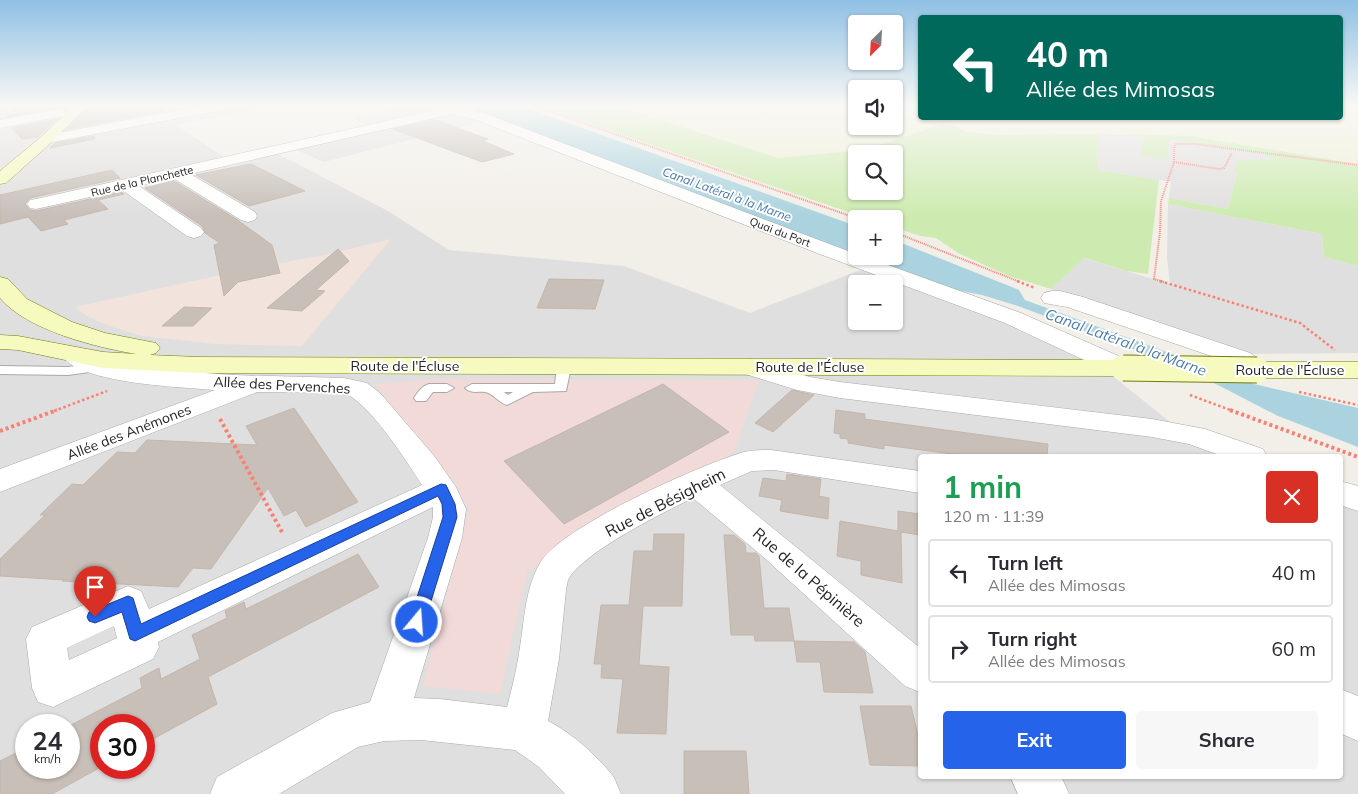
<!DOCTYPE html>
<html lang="en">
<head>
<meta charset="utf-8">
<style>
  :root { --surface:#fff; --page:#f7f7f7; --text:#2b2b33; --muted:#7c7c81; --line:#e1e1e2; --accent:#2563eb }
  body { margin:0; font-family:Mulish,sans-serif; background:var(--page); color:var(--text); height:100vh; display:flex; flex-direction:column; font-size:19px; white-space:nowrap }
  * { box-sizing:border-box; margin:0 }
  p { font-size:16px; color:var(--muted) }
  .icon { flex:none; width:28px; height:28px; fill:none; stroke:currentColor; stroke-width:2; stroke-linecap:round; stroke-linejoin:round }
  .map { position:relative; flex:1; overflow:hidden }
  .panel { position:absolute; left:918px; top:454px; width:425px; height:325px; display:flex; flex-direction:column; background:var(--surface); border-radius:5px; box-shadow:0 1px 4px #0004 }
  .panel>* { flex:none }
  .hud { position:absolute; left:918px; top:15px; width:425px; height:105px; border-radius:5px; box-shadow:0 1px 4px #0004; background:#00695c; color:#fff; overflow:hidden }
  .needle { width:32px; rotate:204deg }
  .fabs { position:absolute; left:848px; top:15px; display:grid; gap:10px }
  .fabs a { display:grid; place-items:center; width:55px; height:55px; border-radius:5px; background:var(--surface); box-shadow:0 1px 4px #0004; font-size:25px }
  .speed { position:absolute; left:15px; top:714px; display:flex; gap:10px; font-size:25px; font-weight:700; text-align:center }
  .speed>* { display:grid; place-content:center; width:65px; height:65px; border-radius:50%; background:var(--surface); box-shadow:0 1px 4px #0004; line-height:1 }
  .speed small { font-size:12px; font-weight:400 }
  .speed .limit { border:8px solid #d22; background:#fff; color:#111 }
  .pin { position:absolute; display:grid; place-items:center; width:42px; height:42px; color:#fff; margin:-51px -21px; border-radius:50% 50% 50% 0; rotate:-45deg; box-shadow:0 0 5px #0007 }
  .pin .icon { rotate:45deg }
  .me { position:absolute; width:55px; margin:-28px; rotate:18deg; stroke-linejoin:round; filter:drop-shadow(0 0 4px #0008) }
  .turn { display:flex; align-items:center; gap:18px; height:105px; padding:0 25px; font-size:22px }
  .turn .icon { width:65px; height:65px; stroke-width:2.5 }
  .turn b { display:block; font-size:35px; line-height:42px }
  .round { display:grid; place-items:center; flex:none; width:52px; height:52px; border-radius:5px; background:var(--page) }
  .headline { display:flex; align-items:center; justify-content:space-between; height:85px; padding:0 25px }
  h1 { font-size:30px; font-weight:700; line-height:38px; color:#1e9e55 }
  .action { display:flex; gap:10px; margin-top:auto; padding:10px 25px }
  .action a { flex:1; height:58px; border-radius:5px; background:var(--accent); color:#fff; font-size:20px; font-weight:700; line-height:58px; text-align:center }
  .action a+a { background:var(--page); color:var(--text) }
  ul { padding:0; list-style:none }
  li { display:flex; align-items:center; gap:15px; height:68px; margin:0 10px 8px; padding:0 15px; border:2px solid var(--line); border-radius:5px }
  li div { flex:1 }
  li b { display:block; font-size:19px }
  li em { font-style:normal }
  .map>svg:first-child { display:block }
  .residential { fill:#e0dfdf; fill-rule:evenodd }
  .commercial { fill:#f2dad9 }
  .military { fill:#f3e3dd }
  .farmland { fill:#eef0d5 }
  .grass { fill:#cdebb0; fill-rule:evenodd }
  .water { fill:#aad3df }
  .building { fill:#c7bfb8; stroke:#c4b6ab }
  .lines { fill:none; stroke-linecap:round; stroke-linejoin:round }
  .lane-casing { stroke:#a9a9a9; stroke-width:2 }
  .street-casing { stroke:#a9a9a9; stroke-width:1 }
  .secondary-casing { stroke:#707d05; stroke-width:1 }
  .path-far2 { stroke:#fa8072; stroke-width:2; stroke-dasharray:1 1; stroke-linecap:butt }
  .path-far1 { stroke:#fa8072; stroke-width:2.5; stroke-dasharray:2.5 2.5; stroke-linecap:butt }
  .path { stroke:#fa8072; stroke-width:4; stroke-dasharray:3 3; stroke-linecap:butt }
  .lane { fill:#fff; fill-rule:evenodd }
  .street { fill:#fff; fill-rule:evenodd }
  .secondary { fill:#f7fabf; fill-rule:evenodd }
  .secondary-bridge-casing { stroke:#707d05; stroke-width:27; stroke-linecap:butt }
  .secondary-bridge { stroke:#f7fabf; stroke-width:25 }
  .route { fill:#2563eb; stroke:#184099 }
  .labels { text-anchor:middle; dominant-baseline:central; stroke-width:4; stroke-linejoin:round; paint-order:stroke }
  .far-street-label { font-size:11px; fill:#222; stroke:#fff }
  .far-water-label { font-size:12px; font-style:italic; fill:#4a7aab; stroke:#fff }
  .street-label { font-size:14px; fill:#222; stroke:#fff }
  .water-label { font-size:15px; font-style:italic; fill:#4a7aab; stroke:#fff }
  .near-street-label { font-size:16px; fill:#222; stroke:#fff }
</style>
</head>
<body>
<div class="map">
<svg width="1358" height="794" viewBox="0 0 1358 794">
  <rect width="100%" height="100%" fill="#f2efe9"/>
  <g class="residential">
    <path d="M0,105H281L176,125L233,163L276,153L388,211L449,250L624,266L750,313L868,267L1089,357L1175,426L1257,456H920V776H1340V488L1358,496V794H0ZM856,284H894V321H856ZM26,725H69V768H26ZM101,725H144V768H101Z"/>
    <path d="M411,105H423L448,117L460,115L484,121L324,162L294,149L375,129L352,118Z"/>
    <path d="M1098,134L1135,135L1144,139L1141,155L1173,140L1264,153L1270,160L1237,173L1228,209L1169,198L1171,182L1097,170Z"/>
    <path d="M1168,204L1322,234L1324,257L1358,266V353L1243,354L1051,289L1083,258L1170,284L1167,258Z"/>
  </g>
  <path class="commercial" d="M439,379L759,380L734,452L527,571L500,694L423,686L469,508L375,384Z"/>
  <path class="military" d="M391,239L302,346L215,344L142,336L109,326L87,316L75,307L243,270L325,255Z"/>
  <path class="farmland" d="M614,105H856V126H894V105H920V118H1340V105H1358V163L1190,136L1082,134L998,135L966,132L950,124H943L885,143L851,151L778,158Z"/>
  <g class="grass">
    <path d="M535,105H614L778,158L851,151L885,143L943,124L956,126L966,132L998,135L1098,134L1097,170L1159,180L1148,274L1127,271L1084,258L1051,289L1009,276L958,253L936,238L920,236L894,227V219H869ZM856,154H894V191H856Z"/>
    <path d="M1117,134L1190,136L1358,164V266L1324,257L1322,234L1168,204L1169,198L1228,209L1237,173L1234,169L1238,160H1270L1264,153L1173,140L1168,142L1167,159L1140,155L1144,139L1135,135Z"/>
  </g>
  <g class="water">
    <path d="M461,105H518L856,226V255Z"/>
    <path d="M894,240L1019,290L1025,300L1254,384L1358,408V447L1278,416L1218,385L1157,358L1018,306L982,295L941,287L861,256H894Z"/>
  </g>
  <g class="building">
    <path d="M7,105H72L67,110L59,107L7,117L6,115L17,114Z"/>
    <path d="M90,105H164V111L67,129Z"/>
    <path d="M57,119L38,137L22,139L12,128Z"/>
    <path d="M435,120L488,139L483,141L514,154L482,162L393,129Z"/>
    <path d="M94,136L95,139L50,148L55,143Z"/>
    <path d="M251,164L305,191L249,206L196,175Z"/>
    <path d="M112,170L120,178L30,198L25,204L30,210L36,211L122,192L124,194L98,200L108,209L64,220L68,224L41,231L28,217L0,224V195Z"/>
    <path d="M174,181L236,219L272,245L280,273L238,282L224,296L214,245L220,243L205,233L202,226L145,188Z"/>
    <path d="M338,249L349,261L316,290L325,291L302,311L267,308Z"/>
    <path d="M549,279L604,280L595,309L537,308Z"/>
    <path d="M184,307L212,308L193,326H162Z"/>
    <path d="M663,384L729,432L564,524L504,461Z"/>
    <path d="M792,390L814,395L773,432L755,423Z"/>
    <path d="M294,408L358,502L306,527L296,510L284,516L268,488L211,569L193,568L178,587L62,581L64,580L0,576V559L45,515H40L72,484L83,485L117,452L135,453L147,440L257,445L246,426Z"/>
    <path d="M836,410L865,414V419L1048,444L1047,456H967L884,445V449L848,443V439L840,438V434L834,433Z"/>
    <path d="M787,474L821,479L819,496L829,498L828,519L780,511L782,500L759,496L763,478L786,481Z"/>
    <path d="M898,511L920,514V535L901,532L902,583L861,575V561L837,556L840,521L898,531Z"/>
    <path d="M654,534H684L682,606H643L639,665L669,667L666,734L617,733L623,679L601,678L602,664H594L601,605H629L634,551H653Z"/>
    <path d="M724,535H734L745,544L746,553H756L759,556L764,608H789L794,641H755L754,635H731Z"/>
    <path d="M358,554L379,587L208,677L217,704L144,744V725H101V767L52,794H0V761L26,748V768H69V726L142,688L140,678L159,668L161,679L200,659L192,635L227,618L225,611L244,602L246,609Z"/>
    <path d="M794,641L854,642L865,652L873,693L824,692L820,662H797Z"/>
    <path d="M860,706H911L920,744V766L870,765Z"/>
    <path d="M684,751H746L749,794H684Z"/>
  </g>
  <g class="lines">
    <defs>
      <g id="lane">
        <path d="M99,363L104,364L106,367L104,370L68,375L0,374V366L68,367Z"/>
        <path d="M564,363L571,367L566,391L533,392L507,405C499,403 493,393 485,392C478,391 471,394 465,388L472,384H555L557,367ZM504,392H513L508,395Z"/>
        <path d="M429,384H447L454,388L447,392H433L426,401H416L414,398C418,392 422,386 429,384Z"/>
      </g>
      <g id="street">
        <path d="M207,105H233L227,109L47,143L42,142L40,139L42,136L47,135Z"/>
        <path d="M427,105H448L486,114L856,254V256H863L1021,313L1132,362L1136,368L1132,374L1123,376L1114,374L1005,323L817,253L476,120L452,114L190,174L255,212L257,216L255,220L248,222L241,220L173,178L139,186L201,228L204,232L201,236L194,238L187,236L122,190L36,209L30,208L27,204L30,200L36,199L436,110L428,108Z"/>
        <path d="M59,109L64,110L66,113L64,116L0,128V120Z"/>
        <path d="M1052,291H1060L1083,297L1250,353L1266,364L1270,370L1266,376C1251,379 1244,372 1232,363L1067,307L1044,303L1041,298L1044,293Z"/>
        <path d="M75,348L103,361L144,368L231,375L344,378L367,383L381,394L435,457L456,487L466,509L462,538L414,698L440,699L507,707C513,685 518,663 521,640C525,613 526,588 540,563C560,527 702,464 744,452C753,450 762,450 771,450L920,471V493L774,470L752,471L720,485L920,648V692L905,686L760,554L693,498C664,512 584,552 569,578C567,581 567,586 566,590L559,659L548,721C572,733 596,755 613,776C616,781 618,788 621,794H565L539,767L515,750L421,740L384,741L358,747L279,794H210L217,777L332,713L370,702L428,538L433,517V507L158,642L159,647L153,659L53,707L38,702L32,688L26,639L32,627L128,586L141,591L149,609L422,485C405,459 377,415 353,398C348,394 343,394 338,393L257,392L0,492V469L215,390C181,387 82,384 62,356L66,351ZM114,626L117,638L69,660L67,648Z"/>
        <path d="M751,359L810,377L840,382L1152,419L1205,429L1263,449L1267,456H1222L1189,444L1152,437L840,398L797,390L742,373L738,367L742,361Z"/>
        <path d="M1340,481L1358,486V511L1340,505Z"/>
        <path d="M1340,689L1358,696V741L1340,733Z"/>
        <path d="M1010,776H1061L1069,794H1018Z"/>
      </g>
      <g id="secondary">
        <path d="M75,105H88L52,142L6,183L0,184V171L42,136Z"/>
        <path d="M0,277L8,279L27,299L72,322L105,333L156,343L160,348L156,353L150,355L198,357L1123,360L1132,362L1136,368L1132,374L1123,376L198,373L103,368L18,350L0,349V335L18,336L103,352L137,354C98,348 26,330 0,298Z"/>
        <path d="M1257,362H1358V378H1257L1248,376L1244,370L1248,364Z"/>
      </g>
    </defs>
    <use href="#lane" class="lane-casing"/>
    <use href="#street" class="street-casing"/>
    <use href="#secondary" class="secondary-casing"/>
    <g class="path-far2">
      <path d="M531,105L859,219"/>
      <path d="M1174,162L1219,169L1224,168L1232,153"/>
      <path d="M894,232L1020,282"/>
      <path d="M1164,282L1154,279L1160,232L1161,201L1174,162V147L1176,144H1195L1358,165"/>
    </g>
    <g class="path-far1">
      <path d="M1017,281L1035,288"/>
      <path d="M1160,281L1300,323L1335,350"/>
      <path d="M1299,392L1358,405"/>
      <path d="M1190,395L1233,411"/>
      <path d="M54,411L107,391"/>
    </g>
    <g class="path">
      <path d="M1230,410L1358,457"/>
      <path d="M220,419L283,534"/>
      <path d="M0,431L57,410"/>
    </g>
    <use href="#lane" class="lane"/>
    <use href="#street" class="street"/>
    <use href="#secondary" class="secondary"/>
    <defs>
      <path id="secondary-bridge" d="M1123,368L1257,370"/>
    </defs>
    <use href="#secondary-bridge" class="secondary-bridge-casing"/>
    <use href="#secondary-bridge" class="secondary-bridge"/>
  </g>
  <linearGradient id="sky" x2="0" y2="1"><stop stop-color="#8fc0e4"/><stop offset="0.49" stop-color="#f9f8f5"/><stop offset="1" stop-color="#f9f8f5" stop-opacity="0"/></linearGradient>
  <rect width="1358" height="216" fill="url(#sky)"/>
  <path class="route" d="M441,484L446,485L455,504L457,517L423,627L417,629L412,627L409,622L443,517L442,504L438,496L135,641L130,639L122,612L95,623L89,621L87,617L89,612L128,596L133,598L141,624Z"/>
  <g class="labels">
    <g class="far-street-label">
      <text transform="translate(142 181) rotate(-13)">Rue de la Planchette</text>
      <text transform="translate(780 232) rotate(21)">Quai du Port</text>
    </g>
    <g class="far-water-label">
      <text transform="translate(727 194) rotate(20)">Canal Latéral à la Marne</text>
    </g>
    <g class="street-label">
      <text x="405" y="366">Route de l'Écluse</text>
      <text x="810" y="367">Route de l'Écluse</text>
      <text x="1290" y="370">Route de l'Écluse</text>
      <text transform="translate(282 385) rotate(3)">Allée des Pervenches</text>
      <text transform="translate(129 432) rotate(-21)">Allée des Anémones</text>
    </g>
    <g class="water-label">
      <text transform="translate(1126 342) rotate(20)">Canal Latéral à la Marne</text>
    </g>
    <g class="near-street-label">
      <text transform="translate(665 502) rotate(-27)">Rue de Bésigheim</text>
      <text transform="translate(809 577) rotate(41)">Rue de la Pépinière</text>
    </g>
  </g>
</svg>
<div class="fabs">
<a><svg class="needle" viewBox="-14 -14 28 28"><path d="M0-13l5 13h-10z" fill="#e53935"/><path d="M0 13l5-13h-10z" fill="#7c7c81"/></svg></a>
<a><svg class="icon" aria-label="sound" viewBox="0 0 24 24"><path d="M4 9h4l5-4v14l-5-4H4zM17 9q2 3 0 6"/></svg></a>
<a><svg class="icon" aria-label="search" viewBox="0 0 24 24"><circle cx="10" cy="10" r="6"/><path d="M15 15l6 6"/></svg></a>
<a>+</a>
<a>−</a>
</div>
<div class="speed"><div>24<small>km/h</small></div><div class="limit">30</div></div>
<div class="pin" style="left:95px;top:617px;background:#d93025"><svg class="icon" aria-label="arrive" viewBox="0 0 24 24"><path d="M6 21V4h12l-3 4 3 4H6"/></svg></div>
<svg class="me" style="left:417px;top:622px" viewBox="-20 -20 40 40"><circle r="17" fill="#2563eb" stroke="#fff" stroke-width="3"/><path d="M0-11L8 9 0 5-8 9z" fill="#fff"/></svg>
<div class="hud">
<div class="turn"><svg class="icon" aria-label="left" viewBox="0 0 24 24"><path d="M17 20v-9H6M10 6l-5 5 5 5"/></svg><div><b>40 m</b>Allée des Mimosas</div></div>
</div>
<section class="panel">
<div class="headline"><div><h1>1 min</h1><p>120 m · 11:39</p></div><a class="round" style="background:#d93025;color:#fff"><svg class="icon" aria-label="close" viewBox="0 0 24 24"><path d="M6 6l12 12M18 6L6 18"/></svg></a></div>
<ul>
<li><svg class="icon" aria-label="left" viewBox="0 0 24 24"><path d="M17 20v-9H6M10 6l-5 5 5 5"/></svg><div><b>Turn left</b><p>Allée des Mimosas</p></div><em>40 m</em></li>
<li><svg class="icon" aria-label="right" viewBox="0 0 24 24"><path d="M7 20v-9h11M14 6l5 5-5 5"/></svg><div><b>Turn right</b><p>Allée des Mimosas</p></div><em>60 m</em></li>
</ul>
<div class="action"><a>Exit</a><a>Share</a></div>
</section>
</div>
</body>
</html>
